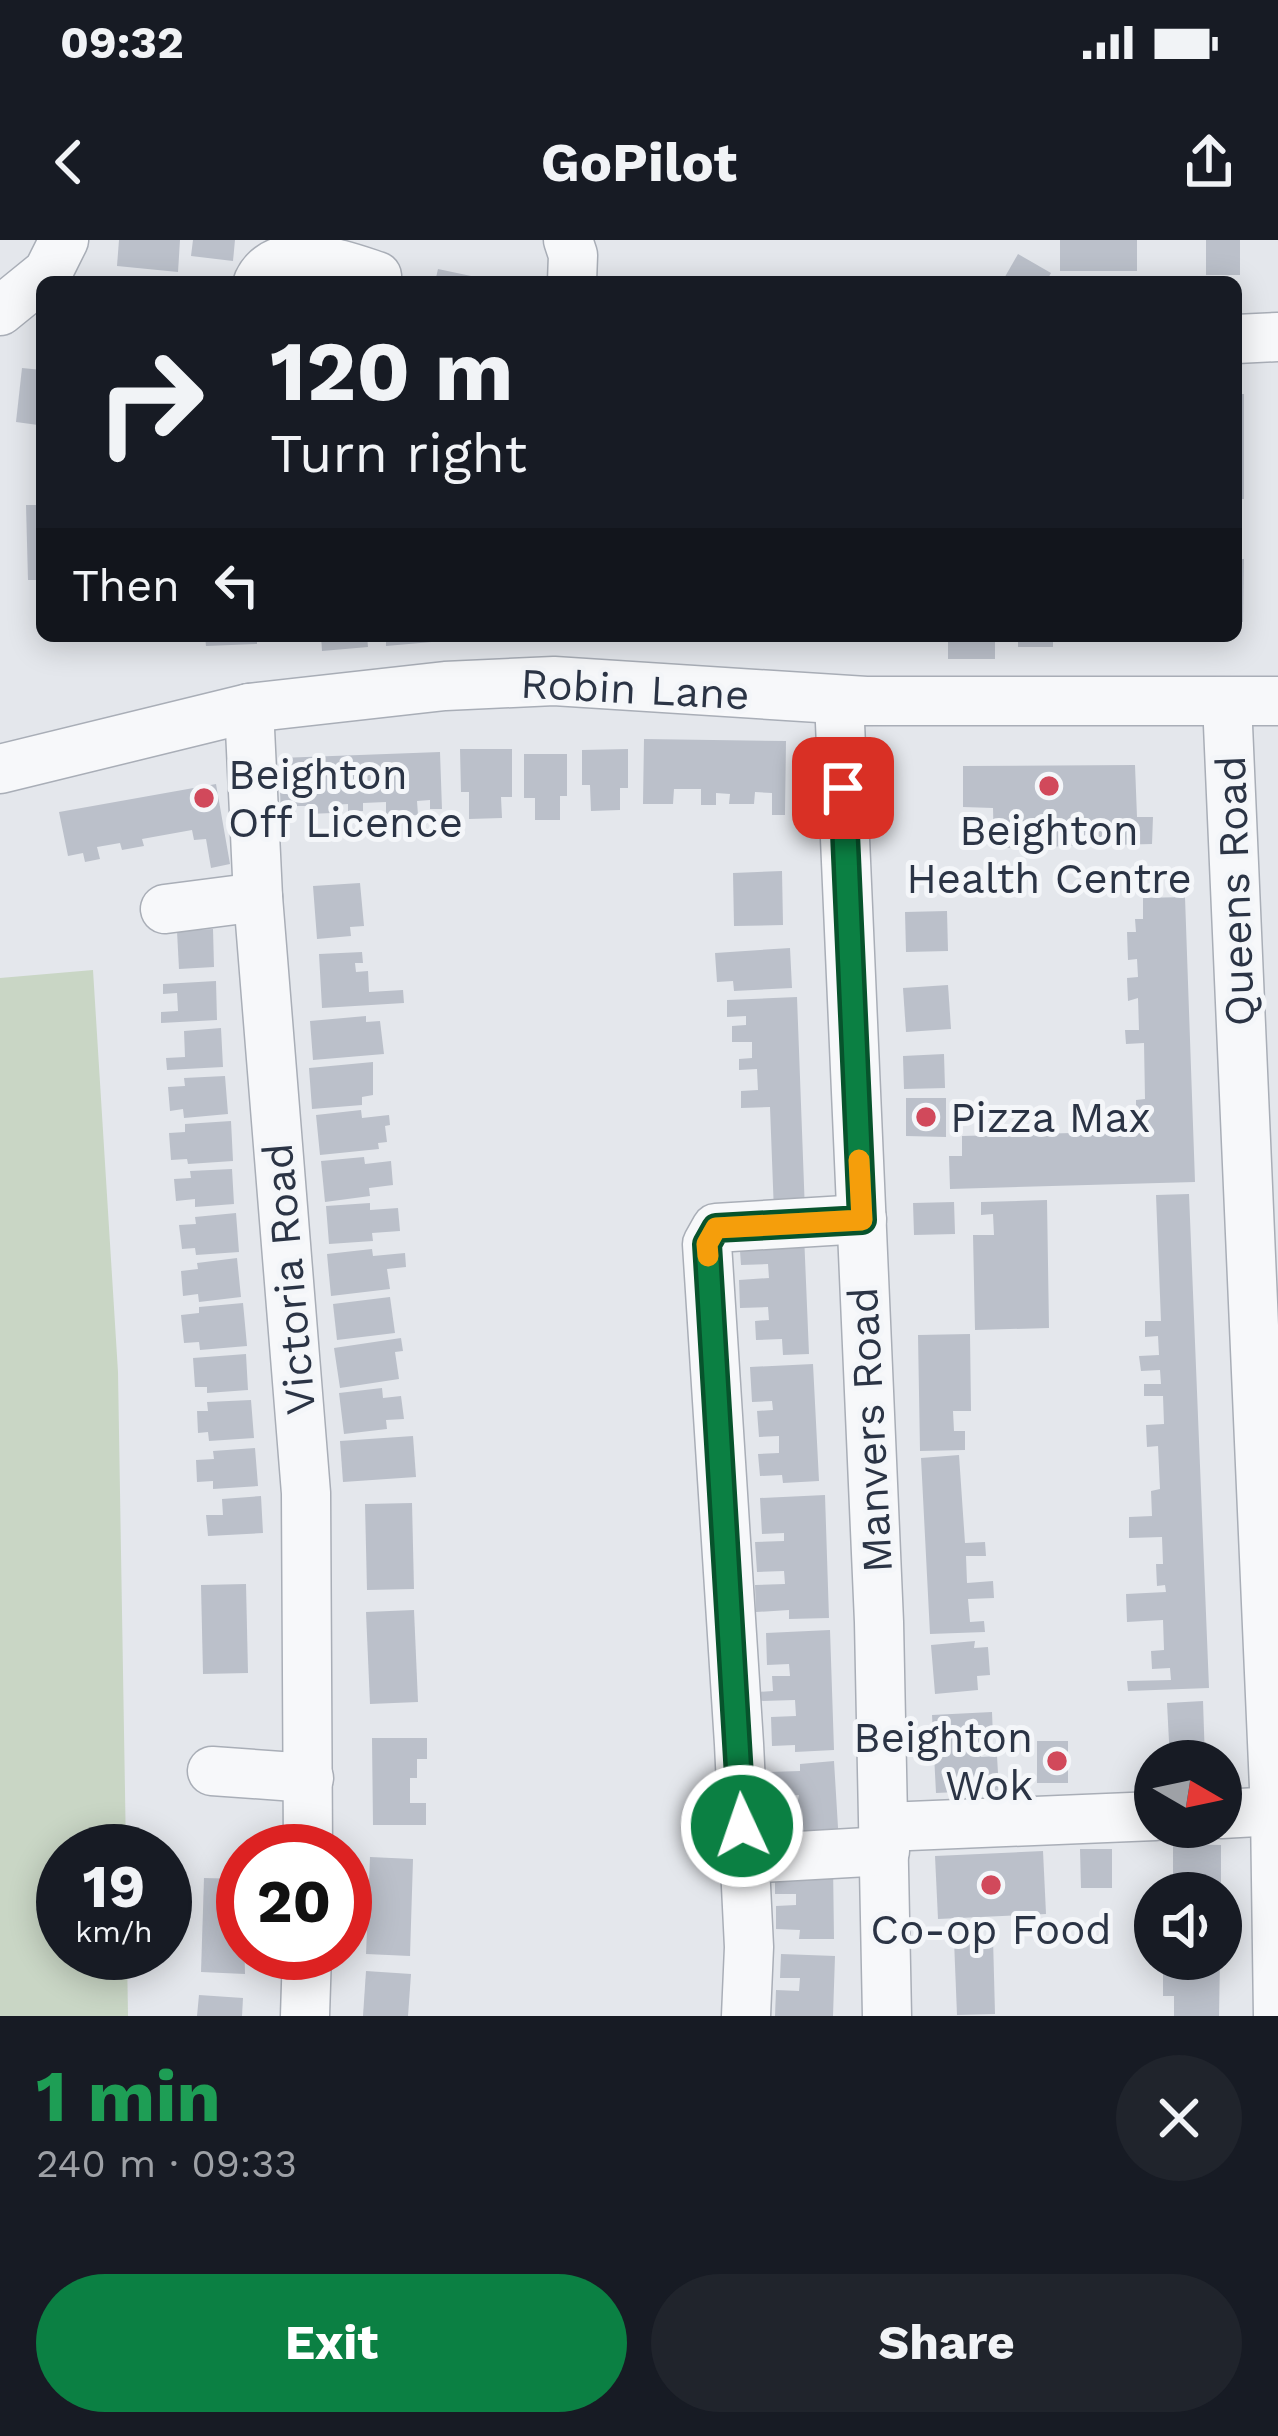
<!DOCTYPE html>
<html lang="en">
<head>
<meta charset="utf-8">
<style>
  :root { --surface:#171b24; --page:#20242c; --text:#f1f3f6; --muted:#9ea1a6; --accent:#0b8043 }
  body { margin:0; font-family:"Work Sans",sans-serif; background:var(--page); color:var(--text); height:100vh; display:flex; flex-direction:column; font-size:45px; white-space:nowrap }
  * { box-sizing:border-box; margin:0 }
  p { font-size:39px; color:var(--muted) }
  .icon { flex:none; width:66px; height:66px; fill:none; stroke:currentColor; stroke-width:2; stroke-linecap:round; stroke-linejoin:round }
  .map { position:relative; height:1776px; overflow:hidden }
  .panel { display:flex; flex-direction:column; background:var(--surface); flex:1 }
  .panel>* { flex:none }
  .guide { position:absolute; left:36px; top:36px; width:1206px; height:366px; border-radius:18px; box-shadow:0 6px 30px #0003; background:#171b24; color:var(--text); overflow:hidden }
  .needle { width:78px; rotate:99deg }
  .fabs { position:absolute; left:1134px; top:1500px; display:grid; gap:24px }
  .fabs a { display:grid; place-items:center; width:108px; height:108px; border-radius:50%; background:var(--surface); box-shadow:0 6px 30px #0003; font-size:60px }
  .speed { position:absolute; left:36px; top:1584px; display:flex; gap:24px; font-size:60px; font-weight:700; text-align:center }
  .speed>* { display:grid; place-content:center; width:156px; height:156px; border-radius:50%; background:var(--surface); box-shadow:0 6px 30px #0003; line-height:1 }
  .speed small { font-size:30px; font-weight:400 }
  .speed .limit { border:18px solid #d22; background:#fff; color:#111 }
  .pin { position:absolute; display:grid; place-items:center; width:102px; height:102px; color:#fff; margin:-51px; border-radius:24px; box-shadow:0 6px 18px #0006 }
  .me { position:absolute; width:132px; margin:-66px; rotate:357deg; stroke-linejoin:round; filter:drop-shadow(0 0 9px #0008) }
  .turn { display:flex; align-items:center; gap:42px; height:252px; padding:0 36px; font-size:54px }
  .turn .icon { width:156px; height:156px; stroke-width:2.5 }
  .turn b { display:block; font-size:84px; line-height:102px }
  .then { display:flex; align-items:center; height:114px; padding:0 36px; background:#0003; gap:24px; font-size:45px }
  .round { display:grid; place-items:center; flex:none; width:126px; height:126px; border-radius:63px; background:var(--page) }
  .summary { display:flex; align-items:center; justify-content:space-between; height:204px; padding:0 36px }
  h1 { font-size:72px; font-weight:700; line-height:90px; color:#1e9e55 }
  .primary-button { display:flex; gap:24px; margin-top:auto; padding:24px 36px }
  .primary-button a { flex:1; height:138px; border-radius:72px; background:var(--accent); color:#fff; font-size:48px; font-weight:700; line-height:138px; text-align:center }
  .primary-button a+a { background:var(--page); color:var(--text) }
  .status { display:flex; justify-content:space-between; align-items:center; height:84px; padding:0 60px; background:var(--surface); direction:ltr }
  .status svg { height:33px; fill:currentColor }
  header { display:flex; justify-content:space-between; align-items:center; height:156px; padding:0 36px; background:var(--surface); font-size:54px; font-weight:700 }
  .map>svg:first-child { display:block }
  .green { fill:#c9d6c5 }
  .building { fill:#bbc0ca }
  .lines { fill:none; stroke-linecap:round; stroke-linejoin:round }
  .minor-casing { stroke:#a9aeb7; stroke-width:51 }
  .minor { stroke:#f7f8fa; stroke-width:48 }
  .route-casing { stroke:#07532c; stroke-width:30 }
  .route { stroke:#0b8043; stroke-width:21 }
  .slow { stroke:#f59e0b; stroke-width:21 }
  .poi-dot { fill:#d1495b; stroke:#f4f6f9; stroke-width:4.5 }
  .labels { text-anchor:middle; dominant-baseline:central; stroke-width:10; stroke-linejoin:round; paint-order:stroke }
  .street-label { font-size:42px; fill:#2b3445; stroke:#f4f6f9 }
  .poi-label { font-size:42px; fill:#2b3445; stroke:#f4f6f9; text-anchor:start }
</style>
</head>
<body>
<div class="status"><b>09:32</b><svg viewBox="0 0 49 12"><path d="M0 12V9h3v3zM5 12V6h3v6zM10 12V3h3v9zM15 12V0h3v12zM26 1h20v11H26zM47 4h2v5h-2z"/></svg></div>
<header><svg class="icon" aria-label="back" viewBox="0 0 24 24"><path d="M15 5l-7 7 7 7"/></svg>GoPilot<svg class="icon" aria-label="share" viewBox="0 0 24 24"><path d="M12 15V3M7 8l5-5 5 5M5 13v7h14v-7"/></svg></header>
<div class="map">
<svg width="1278" height="1776" viewBox="0 0 1278 1776">
  <rect width="100%" height="100%" fill="#e4e7ec"/>
  <path class="green" d="M93,730L118,1132L126,1611H63V1713H127L128,1776H0V738Z"/>
  <g class="building">
    <path d="M119,0H180L178,32L117,26Z"/>
    <path d="M193,0H235L233,21L191,16Z"/>
    <rect x="1060" y="0" width="77" height="31"/>
    <rect x="1206" y="0" width="34" height="35"/>
    <path d="M1018,14L1051,33L1046,42H1002Z"/>
    <path d="M438,29L490,40V42H435Z"/>
    <path d="M22,128L42,130V174L38,185L16,182Z"/>
    <rect x="1236" y="154" width="8" height="105"/>
    <path d="M26,265H42V340H28Z"/>
    <path d="M1236,319H1244L1243,382H1236Z"/>
    <path d="M205,396H257V404L206,406Z"/>
    <path d="M321,396H367L368,407L322,411Z"/>
    <path d="M386,396H466V399L386,406Z"/>
    <rect x="948" y="396" width="47" height="23"/>
    <rect x="1018" y="396" width="35" height="11"/>
    <rect x="1076" y="396" width="53" height="4"/>
    <path d="M644,499L786,501L785,575H772V553L755,552L754,564H729L730,554L716,553V565H701V549H674L673,564H643Z"/>
    <path d="M460,509H512V557H501L502,578L469,579V552H461Z"/>
    <path d="M628,509V548H620V570L591,571L590,545H582V510Z"/>
    <path d="M440,512L442,569H430V560L417,561L418,575L386,576V562L363,563V571H348V564L331,565L332,573L308,574V566H295L296,579L281,580L279,518Z"/>
    <path d="M524,514H567V556H560V580H535V558H524Z"/>
    <path d="M1135,525L1137,577H1153L1152,604L994,608L993,568L963,567V526Z"/>
    <path d="M216,544L230,624L211,628L206,599L194,600L192,590L142,599L144,606L122,610L120,603L97,607L100,619L85,622L83,613L68,616L59,572Z"/>
    <path d="M782,631L783,685L734,686L733,633Z"/>
    <path d="M360,643L364,686L350,687L351,696L317,699L313,646Z"/>
    <path d="M1185,657L1195,942L950,949L949,916H962V896L1146,891L1145,869H1136V860L1145,859L1144,803L1126,804L1125,790H1139L1138,758L1128,761L1127,738L1138,737L1137,719L1128,720L1127,692H1136L1135,679H1143V658Z"/>
    <path d="M947,671L948,711L906,712L905,672Z"/>
    <path d="M213,689L214,727L179,729L177,691Z"/>
    <path d="M790,708L792,748L734,751L733,741L717,742L715,713Z"/>
    <path d="M362,712L363,723H355L356,732L368,731L369,752L403,750L404,763L322,768L319,714Z"/>
    <path d="M216,741L217,780L161,783V772L178,771L177,753L163,754V744Z"/>
    <path d="M948,745L951,789L906,792L903,748Z"/>
    <path d="M797,757L805,972L774,973L770,867L741,868V851L758,850L757,829L739,830V819L752,818V802H732V786L746,785V776L727,777V760Z"/>
    <path d="M366,776V782L380,781L384,814L313,820L310,781Z"/>
    <path d="M221,788L223,827L167,830L166,818L185,817L184,791Z"/>
    <path d="M944,814L945,848L904,849L903,816Z"/>
    <path d="M373,822V855L362,857V865L312,869L309,828Z"/>
    <path d="M225,836L228,874L184,878L183,869L170,871L168,847L185,846L184,838Z"/>
    <path d="M906,858H946V897L906,896Z"/>
    <path d="M361,870L362,878L389,875L390,885L385,886L387,902L378,903L379,909L320,915L316,875Z"/>
    <path d="M231,881L233,921L188,924L187,919L171,920L169,893L185,892V884Z"/>
    <path d="M364,917L365,924L391,921L393,945L369,948L370,956L325,962L321,921Z"/>
    <path d="M232,929L234,964L195,967V959L176,961L174,939L191,938L190,931Z"/>
    <path d="M1189,954L1209,1448L1128,1451L1127,1441L1171,1440L1170,1428L1152,1429L1151,1411L1164,1410L1163,1380L1127,1382L1126,1354L1166,1352L1165,1345L1157,1346L1156,1324H1163L1162,1297L1129,1298V1277L1152,1276L1151,1251L1160,1249L1158,1206L1147,1207L1146,1185L1164,1184L1163,1156H1144V1144H1161L1160,1130L1141,1131L1139,1116L1159,1115L1158,1096L1145,1097V1081H1161L1156,955Z"/>
    <path d="M1047,960L1049,1088L975,1090L973,995H994L993,974L981,975V962Z"/>
    <path d="M954,962L955,994L914,995L913,963Z"/>
    <path d="M370,963V970L398,968L400,991L372,993L373,1001L329,1004L326,966Z"/>
    <path d="M236,973L239,1012L196,1015L195,1008L182,1009L179,985L196,984L195,977Z"/>
    <path d="M804,994L809,1114L783,1115L782,1099L756,1100L755,1081L769,1080L768,1067L740,1068L739,1040L769,1038L768,1024L741,1025L739,997Z"/>
    <path d="M372,1009L373,1016L405,1013L406,1027L387,1029L390,1049L331,1056L327,1014Z"/>
    <path d="M237,1018L241,1057L199,1062L198,1054L183,1056L181,1031L198,1029L197,1023Z"/>
    <path d="M390,1057L395,1093L337,1100L333,1064Z"/>
    <path d="M243,1063L247,1106L200,1110L199,1102L184,1103L181,1075L199,1073V1067Z"/>
    <path d="M970,1094L971,1171H953L954,1191H965V1210L920,1211L918,1095Z"/>
    <path d="M401,1098L403,1111L395,1112L399,1139L340,1148L334,1108Z"/>
    <path d="M246,1114L248,1150L207,1153V1147H195L193,1118Z"/>
    <path d="M813,1124L819,1241L783,1243L782,1235L760,1236L758,1214L779,1213V1196L759,1197L757,1171L773,1170L772,1161L752,1162L750,1127Z"/>
    <path d="M382,1148L383,1158L401,1156L404,1179L386,1180L387,1189L344,1194L339,1153Z"/>
    <path d="M251,1160L254,1198L209,1201L208,1192L198,1193L197,1171H208L207,1162Z"/>
    <path d="M413,1196L416,1237L343,1242L340,1201Z"/>
    <path d="M255,1208L258,1246L213,1249V1241L197,1242L196,1220L214,1219L213,1211Z"/>
    <path d="M959,1215L965,1303L985,1302L986,1316H966L967,1343L993,1341L994,1358L968,1359L970,1382L984,1381L985,1392L930,1394L921,1218Z"/>
    <path d="M825,1255L829,1378L789,1379V1370L756,1372L755,1345L785,1344L784,1331L757,1332L755,1302L784,1301V1293L762,1294L760,1258Z"/>
    <path d="M261,1256L263,1293L208,1296L206,1275H223L222,1259Z"/>
    <path d="M412,1263L414,1349L367,1350L365,1264Z"/>
    <path d="M246,1344L248,1433L203,1434L201,1345Z"/>
    <path d="M414,1370L418,1462L370,1464L366,1372Z"/>
    <path d="M830,1390L834,1510L795,1512V1505L772,1506L771,1477L796,1476L795,1460L758,1461V1452L773,1451L772,1436H790L789,1424L767,1425L766,1393Z"/>
    <path d="M975,1401L974,1408L988,1407L990,1435L977,1436L978,1450L935,1454L931,1405Z"/>
    <path d="M1203,1461L1205,1521H1170L1167,1463Z"/>
    <path d="M992,1472L993,1497H980L981,1517L997,1516L999,1550L936,1553L932,1475Z"/>
    <path d="M372,1498H427V1519H417V1538H410V1563H426V1585H373Z"/>
    <rect x="1037" y="1501" width="31" height="42"/>
    <path d="M834,1521L839,1604L771,1596L769,1567L797,1565L799,1555L771,1557L769,1532L800,1531V1524Z"/>
    <path d="M1173,1604L1221,1605V1653H1173Z"/>
    <path d="M1080,1609H1112V1648H1081Z"/>
    <path d="M1043,1611L1046,1674L938,1679L935,1616Z"/>
    <path d="M370,1617L413,1619L410,1716L366,1714Z"/>
    <path d="M833,1623L834,1699H799L800,1690L776,1689V1666L796,1665V1654H775V1624Z"/>
    <path d="M204,1638L243,1639L245,1734L201,1732Z"/>
    <path d="M993,1698L995,1774L957,1775L954,1700Z"/>
    <path d="M781,1714L835,1716L833,1776H775L776,1750L799,1751L800,1738H780Z"/>
    <path d="M1174,1719H1220L1219,1776H1174V1756H1163V1729L1174,1730Z"/>
    <path d="M366,1731L411,1734L408,1776H363Z"/>
    <path d="M199,1755L243,1758L242,1776H197Z"/>
  </g>
  <g class="lines">
    <defs>
      <g id="minor">
        <path d="M568,0L573,15L572,42"/>
        <path d="M258,42C278,0 343,25 377,36"/>
        <path d="M0,71L48,32L64,0"/>
        <path d="M1236,99L1278,97"/>
        <path d="M839,460L879,1382L887,1776"/>
        <path d="M1227,462L1275,1571L1278,1776"/>
        <path d="M249,468L258,657L306,1253L308,1611"/>
        <path d="M0,529L249,468L445,446L554,441L866,461H1278"/>
        <path d="M165,669L258,657"/>
        <path d="M212,1531L309,1538"/>
        <path d="M1221,1574L1275,1571"/>
        <path d="M885,1587L1155,1576"/>
        <path d="M744,1619L885,1611"/>
        <path d="M305,1776L307,1713"/>
        <path d="M746,1776L749,1707L739,1504L707,1004L716,988L862,979"/>
      </g>
    </defs>
    <use href="#minor" class="minor-casing"/>
    <use href="#minor" class="minor"/>
  </g>
  <g class="lines">
    <defs>
      <path id="route" d="M742,1586L707,1004L716,988L862,980L843,548"/>
    </defs>
    <use href="#route" class="route-casing"/>
    <use href="#route" class="route"/>
    <path class="slow" d="M708,1016L707,1004L716,988L862,980L859,920"/>
  </g>
  <g class="poi-dot">
    <circle cx="1049" cy="546" r="12"/>
    <circle cx="204" cy="558" r="12"/>
    <circle cx="926" cy="877" r="12"/>
    <circle cx="1057" cy="1521" r="12"/>
    <circle cx="991" cy="1645" r="12"/>
  </g>
  <g class="labels">
    <g class="street-label">
      <text transform="translate(635 449) rotate(3)">Robin Lane</text>
      <text transform="translate(1235 651) rotate(-92)">Queens Road</text>
      <text transform="translate(289 1039) rotate(-95)">Victoria Road</text>
      <text transform="translate(870 1190) rotate(-93)">Manvers Road</text>
    </g>
    <g class="poi-label">
      <text x="228" y="534">Beighton<tspan x="228" dy="48">Off Licence</tspan></text>
      <text x="1049" y="590" text-anchor="middle">Beighton<tspan x="1049" dy="48">Health Centre</tspan></text>
      <text x="950" y="877">Pizza Max</text>
      <text x="1033" y="1497" text-anchor="end">Beighton<tspan x="1033" dy="48">Wok</tspan></text>
      <text x="991" y="1689" text-anchor="middle">Co-op Food</text>
    </g>
  </g>
</svg>
<div class="fabs">
<a><svg class="needle" viewBox="-14 -14 28 28"><path d="M0-13l5 13h-10z" fill="#e53935"/><path d="M0 13l5-13h-10z" fill="#9ea1a6"/></svg></a>
<a><svg class="icon" aria-label="sound" viewBox="0 0 24 24"><path d="M4 9h4l5-4v14l-5-4H4zM17 9q2 3 0 6"/></svg></a>
</div>
<div class="speed"><div>19<small>km/h</small></div><div class="limit">20</div></div>
<div class="pin" style="left:843px;top:548px;background:#d93025"><svg class="icon" aria-label="arrive" viewBox="0 0 24 24"><path d="M6 21V4h12l-3 4 3 4H6"/></svg></div>
<svg class="me" style="left:742px;top:1586px" viewBox="-20 -20 40 40"><circle r="17" fill="#0b8043" stroke="#fff" stroke-width="3"/><path d="M0-11L8 9 0 5-8 9z" fill="#fff"/></svg>
<div class="guide">
<div class="turn"><svg class="icon" aria-label="right" viewBox="0 0 24 24"><path d="M7 20v-9h11M14 6l5 5-5 5"/></svg><div><b>120 m</b>Turn right</div></div>
<div class="then">Then<svg class="icon" aria-label="left" viewBox="0 0 24 24"><path d="M17 20v-9H6M10 6l-5 5 5 5"/></svg></div>
</div>
</div>
<section class="panel">
<div class="summary"><div><h1>1 min</h1><p>240 m · 09:33</p></div><a class="round"><svg class="icon" aria-label="close" viewBox="0 0 24 24"><path d="M6 6l12 12M18 6L6 18"/></svg></a></div>
<div class="primary-button"><a>Exit</a><a>Share</a></div>
</section>
</body>
</html>
